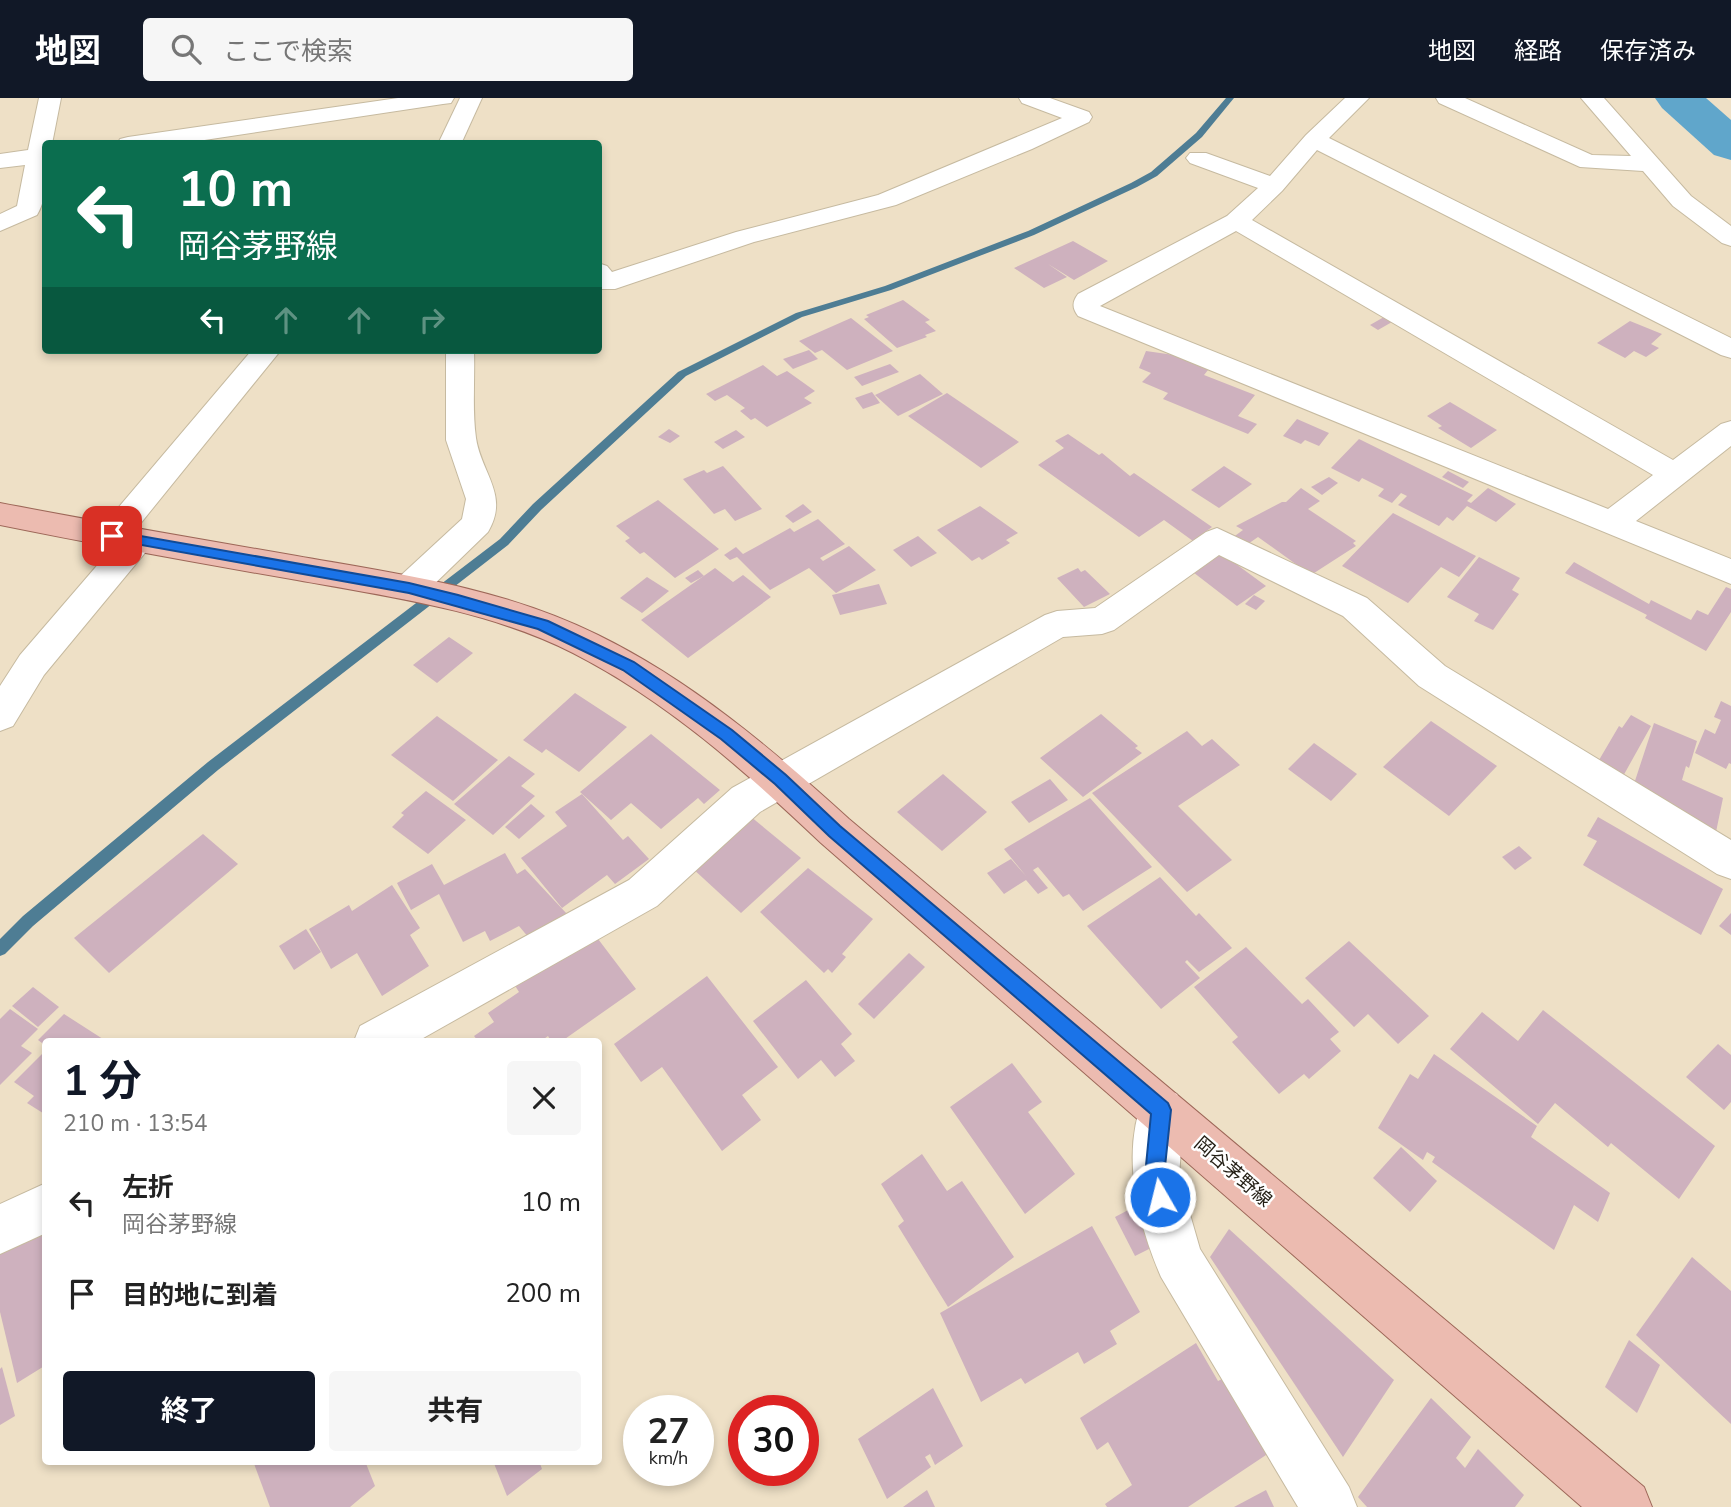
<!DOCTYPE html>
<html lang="ja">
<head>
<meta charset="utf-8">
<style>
  :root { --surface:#fff; --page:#f6f6f6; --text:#222; --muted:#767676; --accent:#111827 }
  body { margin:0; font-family:"Nunito Sans","Noto Sans JP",sans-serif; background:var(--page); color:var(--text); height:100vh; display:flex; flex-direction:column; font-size:26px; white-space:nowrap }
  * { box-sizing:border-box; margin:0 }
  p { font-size:23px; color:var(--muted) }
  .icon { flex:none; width:38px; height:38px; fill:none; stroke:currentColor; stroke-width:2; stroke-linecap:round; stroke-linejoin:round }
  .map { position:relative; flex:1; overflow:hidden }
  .drawer { position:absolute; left:42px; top:940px; width:560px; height:427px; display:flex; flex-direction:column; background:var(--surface); border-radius:7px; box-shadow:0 4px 10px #0003 }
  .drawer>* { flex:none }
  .banner { position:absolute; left:42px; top:42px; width:560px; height:214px; border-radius:7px; box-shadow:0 4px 10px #0003; background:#0b6e4f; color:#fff; overflow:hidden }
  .speed { position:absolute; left:623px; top:1297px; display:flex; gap:14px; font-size:35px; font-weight:700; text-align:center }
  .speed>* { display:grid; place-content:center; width:91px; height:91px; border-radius:50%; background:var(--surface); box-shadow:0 4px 10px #0003; line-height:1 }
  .speed small { font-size:18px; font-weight:400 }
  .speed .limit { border:10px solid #d22; background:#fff; color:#111 }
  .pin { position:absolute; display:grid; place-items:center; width:60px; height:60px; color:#fff; margin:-30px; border-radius:14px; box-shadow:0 4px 10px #0006 }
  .me { position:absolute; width:77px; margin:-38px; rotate:352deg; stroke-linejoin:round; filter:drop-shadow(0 0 5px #0008) }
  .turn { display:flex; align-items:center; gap:24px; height:147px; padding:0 21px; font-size:32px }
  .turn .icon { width:91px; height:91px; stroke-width:2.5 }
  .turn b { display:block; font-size:49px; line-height:60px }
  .lanes { display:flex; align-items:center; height:66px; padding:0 21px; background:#0003; justify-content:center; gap:35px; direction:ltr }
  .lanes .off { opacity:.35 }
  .round { display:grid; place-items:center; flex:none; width:74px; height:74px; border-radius:7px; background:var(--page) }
  .overview { display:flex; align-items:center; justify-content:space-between; height:119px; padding:0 21px }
  h1 { font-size:42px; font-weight:700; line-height:52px; color:var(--accent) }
  .primary-button { display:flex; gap:14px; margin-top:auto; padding:14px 21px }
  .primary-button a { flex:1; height:80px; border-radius:7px; background:var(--accent); color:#fff; font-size:28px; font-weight:700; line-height:80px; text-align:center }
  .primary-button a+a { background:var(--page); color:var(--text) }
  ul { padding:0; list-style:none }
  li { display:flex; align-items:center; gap:21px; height:91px; padding:0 21px }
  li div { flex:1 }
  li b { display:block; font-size:26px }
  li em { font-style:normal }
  header { display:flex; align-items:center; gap:42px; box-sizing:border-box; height:98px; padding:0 35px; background:var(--accent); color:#fff }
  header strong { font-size:33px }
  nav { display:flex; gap:38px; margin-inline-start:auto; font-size:24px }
  .search { width:490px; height:63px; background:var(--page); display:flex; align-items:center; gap:18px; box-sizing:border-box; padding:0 24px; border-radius:7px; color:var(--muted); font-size:26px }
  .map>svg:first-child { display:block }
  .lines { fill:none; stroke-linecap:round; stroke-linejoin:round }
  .stream { fill:#4e7d94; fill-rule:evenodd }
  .river { fill:#60a6cb; fill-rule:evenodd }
  .building { fill:#ceb1be }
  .minor-casing { stroke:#c6baa0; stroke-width:2 }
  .major-casing { stroke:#9d6758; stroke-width:2 }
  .minor { fill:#fff; fill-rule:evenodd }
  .major { fill:#ecbbb0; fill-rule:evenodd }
  .route { fill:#1a73e8; stroke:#114b97; stroke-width:2 }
  .labels { text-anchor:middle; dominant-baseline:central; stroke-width:5; stroke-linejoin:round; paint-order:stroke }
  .street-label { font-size:19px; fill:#231e14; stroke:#fff }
</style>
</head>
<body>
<header>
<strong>地図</strong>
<div class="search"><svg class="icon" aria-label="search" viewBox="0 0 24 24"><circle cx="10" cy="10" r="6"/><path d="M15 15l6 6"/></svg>ここで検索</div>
<nav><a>地図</a><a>経路</a><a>保存済み</a></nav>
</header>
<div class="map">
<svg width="1731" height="1409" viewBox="0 0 1731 1409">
  <rect width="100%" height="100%" fill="#eee0c6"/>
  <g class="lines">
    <path class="stream" d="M1226,0H1234L1202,39L1157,78L1137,89L1034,137L891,192L802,219L686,278L541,412L508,447L218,672L33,828L5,856L0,858V841L23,818L208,664L500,441L533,406L678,274L796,215L885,188L1028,133L1131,85L1151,74L1196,35Z"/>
    <path class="river" d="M1655,0H1706L1731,22V62L1714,57L1662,10Z"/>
  </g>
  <g class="building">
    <path d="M1073,143L1108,163L1074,182L1048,166L1067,179L1044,190L1014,170Z"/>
    <path d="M903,202L930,222L925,224L936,233L925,237L927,239L897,250L864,221L869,219L866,217Z"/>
    <path d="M1384,219L1392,224L1378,232L1370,227Z"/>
    <path d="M851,220L893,253L847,272L822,252L815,255L799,243Z"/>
    <path d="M1630,223L1662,236L1651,246L1659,250L1646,259L1634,253L1625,260L1597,245Z"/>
    <path d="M809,252L818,261L793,271L783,261Z"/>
    <path d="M1146,253L1174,257L1208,272L1204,277L1255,297L1238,318L1257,326L1248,336L1163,301L1168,295L1142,284L1151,275L1139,270Z"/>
    <path d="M890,266L899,274L862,288L854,279Z"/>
    <path d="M763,267L777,278L787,273L815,293L804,300L812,305L767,329L755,320L751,322L740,313L745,310L727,297L715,303L706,296Z"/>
    <path d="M920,276L943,296L898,318L875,297Z"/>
    <path d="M872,294L880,305L863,311L855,300Z"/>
    <path d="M947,295L1019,344L981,370L908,318Z"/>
    <path d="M1450,304L1497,332L1471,350L1438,330L1442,328L1427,318Z"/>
    <path d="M1297,321L1329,335L1319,348L1305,342L1301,346L1283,338Z"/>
    <path d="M669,331L680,338L670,345L658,339Z"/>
    <path d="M736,332L745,339L723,351L714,344Z"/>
    <path d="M1068,336L1099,357L1102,355L1130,378L1134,375L1212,429L1193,443L1164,422L1139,439L1038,367L1064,350L1055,343Z"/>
    <path d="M1359,341L1473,397L1467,403L1471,405L1488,390L1516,406L1496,424L1467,408L1453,423L1447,419L1439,428L1398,407L1407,398L1401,395L1392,405L1378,398L1384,391L1362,380L1359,384L1331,370Z"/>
    <path d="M723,368L762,411L735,423L725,411L714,416L683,381L704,372L707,375Z"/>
    <path d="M1224,368L1252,386L1219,410L1191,392Z"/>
    <path d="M1448,373L1469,384L1463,390L1442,379Z"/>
    <path d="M1329,379L1338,385L1322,397L1311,389Z"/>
    <path d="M1301,390L1320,403L1308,411L1356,443L1353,445L1356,448L1311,477L1258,439L1245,448L1232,440L1243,432L1236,428L1282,404H1286Z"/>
    <path d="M658,402L719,451L675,480L644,454L640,456L625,443L630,440L616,428Z"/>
    <path d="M803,406L812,414L793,425L785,418Z"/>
    <path d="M980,408L1018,435L1006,442L1010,445L982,462L979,459L972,463L937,432Z"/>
    <path d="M1393,415L1476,458L1459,479L1441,469L1408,505L1342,468Z"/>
    <path d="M818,421L845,446L820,460L823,463L849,448L876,472L836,495L809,470L770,492L737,459L730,462L724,457L736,449L743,456L790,430L794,434Z"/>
    <path d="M918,438L937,455L911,469L893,452Z"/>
    <path d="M1217,452L1266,488L1237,508L1189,471Z"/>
    <path d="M1479,459L1520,480L1512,492L1519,496L1493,532L1474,523L1479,516L1447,499Z"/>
    <path d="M1574,464L1649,506L1651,502L1691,522L1697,512L1708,517L1726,489L1731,491V514L1706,553L1645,520L1647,517L1565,475Z"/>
    <path d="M715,470L733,484L743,477L771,499L688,560L641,522Z"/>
    <path d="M1078,470L1081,474L1085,472L1110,496L1084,509L1057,480Z"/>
    <path d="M698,472L704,478L691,485L685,480Z"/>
    <path d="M647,479L669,493L642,515L620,500Z"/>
    <path d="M879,486L887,506L840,517L832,497Z"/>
    <path d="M1254,497L1265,503L1256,512L1245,506Z"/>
    <path d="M449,539L473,555L437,585L413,567Z"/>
    <path d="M575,595L627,629L579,674L546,651L542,655L523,642Z"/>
    <path d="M1721,603L1731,608V666L1729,665L1726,671L1695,655L1705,631L1715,636L1721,622L1714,619Z"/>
    <path d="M1101,616L1138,648L1135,650L1142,655L1083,699L1040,660Z"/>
    <path d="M1631,617L1651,628L1617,689L1592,674L1619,628L1622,630Z"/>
    <path d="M437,618L498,662L453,703L391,657Z"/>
    <path d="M1431,623L1497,668L1449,718L1383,669Z"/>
    <path d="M1654,625L1697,643L1689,670L1686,668L1682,682L1723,700L1716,734L1631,695Z"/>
    <path d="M1187,633L1202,648L1212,641L1240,667L1178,708L1232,762L1187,794L1092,695Z"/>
    <path d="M651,636L720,692L704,706L698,700L661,731L631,705L611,722L580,694Z"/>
    <path d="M1314,645L1357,676L1331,703L1288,671Z"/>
    <path d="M509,658L535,676L521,688L535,698L493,737L454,706Z"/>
    <path d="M943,676L987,714L942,753L897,714Z"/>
    <path d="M1050,681L1068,702L1029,725L1011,704Z"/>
    <path d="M426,693L466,722L428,756L392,729L404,717L401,715Z"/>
    <path d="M582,696L623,742L628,738L649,761L615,786L607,777L562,810L521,760L567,728L555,714Z"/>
    <path d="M1090,700L1152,769L1083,813L1069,796L1063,799L1038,769L1033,772L1048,790L1038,796L1026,782L1004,796L987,775L1011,761L1026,778L1004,751Z"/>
    <path d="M531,706L545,718L519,741L505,729Z"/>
    <path d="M750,718L801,760L741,815L691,769Z"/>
    <path d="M1598,719L1723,791L1701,837L1583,767L1597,743L1587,738Z"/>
    <path d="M203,736L238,766L109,875L74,840Z"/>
    <path d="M1519,748L1532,760L1515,772L1502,759Z"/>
    <path d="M505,755L517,776L525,771L567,816L529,840L519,828L490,843L485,833L463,844L439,796L411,812L397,785L432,766L444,787Z"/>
    <path d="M808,770L873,821L842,856L846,859L832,875L828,871L824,875L760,814Z"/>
    <path d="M1160,779L1196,818L1199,815L1232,850L1199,874L1187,862L1185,864L1200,880L1161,911L1087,828Z"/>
    <path d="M392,787L420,830L410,837L429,868L382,898L357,855L331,871L309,831L349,807L352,813Z"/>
    <path d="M1731,815V837L1719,828Z"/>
    <path d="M306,831L321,854L294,872L279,848Z"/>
    <path d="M592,833L636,891L562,943H551L548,938L541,943H478L474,938L494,924L488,915L519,894L514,886Z"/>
    <path d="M1349,843L1429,918L1398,946L1368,916L1354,929L1305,880Z"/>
    <path d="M1246,849L1302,906L1308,901L1339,934L1330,941L1341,953L1309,981L1304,976L1279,996L1232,944L1238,939L1194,889Z"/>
    <path d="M909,855L925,869L874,921L858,906Z"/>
    <path d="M707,878L778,969L742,997L761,1022L722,1053L662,969L641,984L614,946Z"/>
    <path d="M806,882L852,936L841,946L855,963L835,979L821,962L798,981L753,923Z"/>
    <path d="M33,889L59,909L38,929L12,908Z"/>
    <path d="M10,911L38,931L21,948L32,955L0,987V921Z"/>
    <path d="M1543,912L1715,1048L1679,1101L1611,1045L1608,1049L1555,1005L1538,1026L1450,951L1482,914L1518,943Z"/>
    <path d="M64,916L106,943H46V948L38,942Z"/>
    <path d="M1718,946L1731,957V1004L1724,1012L1686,979Z"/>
    <path d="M46,952V1017L27,1005L34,998L14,984Z"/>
    <path d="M1434,956L1537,1028L1531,1039L1610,1095L1598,1124L1574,1107L1554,1152L1432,1064L1435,1059L1427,1054L1423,1062L1378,1030L1410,976L1418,981Z"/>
    <path d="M1012,965L1042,1004L1028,1014L1075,1076L1025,1116L950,1009Z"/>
    <path d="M1401,1049L1437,1083L1410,1114L1373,1080Z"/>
    <path d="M922,1056L947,1093L962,1083L1014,1159L948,1209L898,1128L904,1123L881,1086Z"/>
    <path d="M1132,1110L1153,1149L1135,1158L1115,1119Z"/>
    <path d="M46,1122V1267L17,1285L0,1214V1149Z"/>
    <path d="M1092,1128L1140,1214L1110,1233L1117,1246L1084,1266L1078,1254L1025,1286L1021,1280L981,1304L940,1215Z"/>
    <path d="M1229,1131L1394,1282L1343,1359L1210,1159Z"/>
    <path d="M1692,1159L1731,1193V1326L1636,1237Z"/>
    <path d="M1629,1242L1660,1267L1637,1315L1605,1289Z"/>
    <path d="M1196,1245L1218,1283L1224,1280L1269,1355L1188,1409H1107L1105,1406L1132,1387L1108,1344L1097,1352L1080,1320Z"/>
    <path d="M2,1269L15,1318L0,1327V1271Z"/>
    <path d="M933,1290L963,1348L935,1367L930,1356L925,1359L931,1369L887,1401L858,1341Z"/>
    <path d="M1431,1300L1471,1339L1456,1360L1465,1370L1478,1351L1524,1397L1515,1409H1367L1358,1399Z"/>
    <path d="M253,1363H365L375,1388L350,1409H270Z"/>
    <path d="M493,1363H539L542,1371L507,1398Z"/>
    <path d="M927,1392L935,1409H903Z"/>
    <path d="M1266,1392L1274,1409H1234Z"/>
  </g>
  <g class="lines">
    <defs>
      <g id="minor">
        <path d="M39,0H61L52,46H46C46,67 49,98 37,117L0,133V116L17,108L25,67L0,70V56L28,52Z"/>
        <path d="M398,0H454L451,5L443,6L178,46H117L120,41L128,39Z"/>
        <path d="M460,0H482L461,46H438Z"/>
        <path d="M1019,0H1050L1089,14L1092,19L1089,24L1032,51L896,107L754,144L615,191H598V165L607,168L612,174L736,134L878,97L1062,20L1022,5Z"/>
        <path d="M1345,0H1369L1329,40L1731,240V260L1721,257L1317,52L1282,93L1252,122L1673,362L1721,326L1731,323V348L1636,423L1731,461V486L1078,218C1072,210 1072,204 1078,196L1227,118L1258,90L1190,65L1186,60L1190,55H1206L1270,78L1306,37ZM1236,133L1653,377L1608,411L1100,208Z"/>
        <path d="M1436,0H1465L1592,57L1631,58L1581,0H1604L1691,98L1731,128V148L1722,145L1673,108L1643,73L1580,69L1439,5Z"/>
        <path d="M252,252H281L136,431L149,434L154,442L149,450L44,577L13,628L0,633V588L20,557L113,449L101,446L96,438L101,430Z"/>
        <path d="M446,252H474C475,281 472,312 476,340C481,375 510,397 488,434L421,499L409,502L397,499L392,490L397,481L462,421L466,401L446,342Z"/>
        <path d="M1217,430L1367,500L1445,568L1731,742V781L1717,776L1419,588L1343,518L1219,457L1114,532L1102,536L1063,539L760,714L657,808L418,943H354L360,928L629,782L732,690L1045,517L1057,513L1095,510L1206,434Z"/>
        <path d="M1161,989L1177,996L1184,1012L1179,1078L1200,1151L1349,1389L1357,1409H1298L1161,1179C1137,1123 1120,1054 1145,996Z"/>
        <path d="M46,1085V1135L0,1156V1106Z"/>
      </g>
      <path id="major" d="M0,405C99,424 198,441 297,458C399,476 504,490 598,537C692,583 772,651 849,721L1644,1389L1652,1409H1582L821,745C745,673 667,603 573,555C488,512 391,499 297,482C198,465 99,447 0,427Z"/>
    </defs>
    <use href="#minor" class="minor-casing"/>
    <use href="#major" class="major-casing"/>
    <use href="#minor" class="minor"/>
    <use href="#major" class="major"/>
  </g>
  <path class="route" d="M112,433L409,485L458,497L548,523L634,564L732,632L786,677L840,728L1168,1005L1171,1012L1164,1078L1170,1099L1167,1106L1160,1109L1153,1106L1145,1078L1151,1016L829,738L775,686L721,641L623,572L538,531L409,495L108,441V434Z"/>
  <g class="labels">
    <g class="street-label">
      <text transform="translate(1233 1074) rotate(41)">岡谷茅野線</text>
    </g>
  </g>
</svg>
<div class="speed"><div>27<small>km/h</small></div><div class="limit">30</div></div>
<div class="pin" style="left:112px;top:438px;background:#d93025"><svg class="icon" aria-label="arrive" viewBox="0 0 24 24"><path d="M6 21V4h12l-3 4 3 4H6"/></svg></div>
<svg class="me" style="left:1160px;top:1099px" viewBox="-20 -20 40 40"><circle r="17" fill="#1a73e8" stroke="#fff" stroke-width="3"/><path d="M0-11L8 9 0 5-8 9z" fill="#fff"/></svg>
<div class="banner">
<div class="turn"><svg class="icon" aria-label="left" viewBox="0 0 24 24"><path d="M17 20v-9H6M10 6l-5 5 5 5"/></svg><div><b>10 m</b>岡谷茅野線</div></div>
<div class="lanes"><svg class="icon" aria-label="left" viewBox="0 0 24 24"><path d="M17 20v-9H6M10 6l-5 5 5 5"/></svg><svg class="icon off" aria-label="ahead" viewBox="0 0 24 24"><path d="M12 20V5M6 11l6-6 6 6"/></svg><svg class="icon off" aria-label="ahead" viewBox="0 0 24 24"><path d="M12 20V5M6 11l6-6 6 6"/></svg><svg class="icon off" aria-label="right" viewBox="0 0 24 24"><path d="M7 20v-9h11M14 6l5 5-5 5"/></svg></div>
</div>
<section class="drawer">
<div class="overview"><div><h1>1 分</h1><p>210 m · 13:54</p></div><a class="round"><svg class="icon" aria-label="close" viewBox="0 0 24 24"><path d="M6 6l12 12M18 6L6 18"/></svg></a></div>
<ul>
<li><svg class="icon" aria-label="left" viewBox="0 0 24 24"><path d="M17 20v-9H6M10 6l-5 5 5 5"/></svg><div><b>左折</b><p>岡谷茅野線</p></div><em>10 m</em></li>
<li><svg class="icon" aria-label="arrive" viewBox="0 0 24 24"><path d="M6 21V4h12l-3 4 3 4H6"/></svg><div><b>目的地に到着</b></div><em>200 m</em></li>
</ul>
<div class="primary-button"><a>終了</a><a>共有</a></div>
</section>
</div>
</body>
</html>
